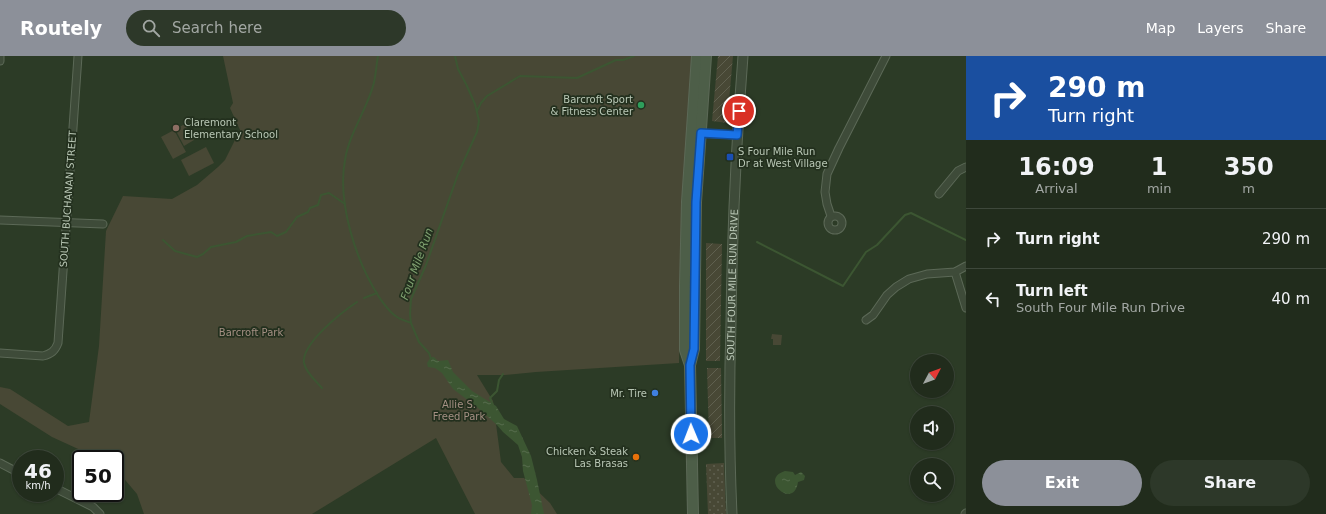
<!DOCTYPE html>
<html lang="en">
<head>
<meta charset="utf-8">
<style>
  :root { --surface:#212c1c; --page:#2d3829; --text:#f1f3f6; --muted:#a2a7a3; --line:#3e483b; --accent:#8c9099 }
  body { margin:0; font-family:"DejaVu Sans",sans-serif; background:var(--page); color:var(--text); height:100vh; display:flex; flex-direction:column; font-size:15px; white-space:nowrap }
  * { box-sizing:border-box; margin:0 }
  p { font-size:13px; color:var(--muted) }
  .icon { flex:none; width:22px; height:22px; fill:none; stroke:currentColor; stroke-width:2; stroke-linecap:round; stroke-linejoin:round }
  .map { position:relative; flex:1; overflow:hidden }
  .sheet { display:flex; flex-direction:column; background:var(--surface); width:360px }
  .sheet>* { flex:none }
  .guide { background:#1a4fa0; color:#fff; overflow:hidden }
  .needle { width:26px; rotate:49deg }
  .fabs { position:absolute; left:910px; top:298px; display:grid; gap:8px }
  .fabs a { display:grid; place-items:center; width:44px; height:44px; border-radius:50%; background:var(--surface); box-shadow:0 1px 3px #0004,0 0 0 1px var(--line); font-size:20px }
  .speed { position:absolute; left:12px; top:394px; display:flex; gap:8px; font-size:20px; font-weight:700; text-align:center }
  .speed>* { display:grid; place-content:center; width:52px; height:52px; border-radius:50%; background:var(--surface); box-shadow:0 1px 3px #0004,0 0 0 1px var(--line); line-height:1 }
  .speed small { font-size:10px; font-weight:400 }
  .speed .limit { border:2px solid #111; border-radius:6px; background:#fff; color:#111 }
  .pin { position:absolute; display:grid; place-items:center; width:34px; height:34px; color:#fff; margin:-17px; border:2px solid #fff; border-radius:50%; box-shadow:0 1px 4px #0007 }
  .me { position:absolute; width:44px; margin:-22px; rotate:359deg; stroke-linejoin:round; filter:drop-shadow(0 0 3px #0008) }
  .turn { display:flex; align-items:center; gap:14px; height:84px; padding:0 16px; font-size:18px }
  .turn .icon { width:52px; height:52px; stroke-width:2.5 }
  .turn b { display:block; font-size:28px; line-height:34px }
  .eta { display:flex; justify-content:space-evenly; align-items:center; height:68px; text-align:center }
  .eta b { font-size:24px; font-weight:700; line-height:28px }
  .action { display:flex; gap:8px; margin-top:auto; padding:8px 16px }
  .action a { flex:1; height:46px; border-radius:24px; background:var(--accent); color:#fff; font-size:16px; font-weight:700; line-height:46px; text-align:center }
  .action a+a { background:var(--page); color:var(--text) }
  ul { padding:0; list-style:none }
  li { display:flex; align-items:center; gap:12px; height:60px; padding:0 16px; border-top:1px solid var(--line) }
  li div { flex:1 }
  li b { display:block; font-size:15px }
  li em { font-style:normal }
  header { display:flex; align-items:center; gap:24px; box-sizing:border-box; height:56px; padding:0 20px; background:var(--accent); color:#fff }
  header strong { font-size:19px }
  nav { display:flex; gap:22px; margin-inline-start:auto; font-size:14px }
  .search { width:280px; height:36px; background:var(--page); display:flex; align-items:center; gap:10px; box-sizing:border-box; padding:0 14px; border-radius:22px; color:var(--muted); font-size:15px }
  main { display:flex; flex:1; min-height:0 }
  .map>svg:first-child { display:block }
  .grass { fill:url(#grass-dots) }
  .park { fill:#484835 }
  .garden { fill:url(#garden-furrows) }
  .water { fill:url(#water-ripples) }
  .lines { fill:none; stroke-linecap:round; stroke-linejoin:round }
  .stream { stroke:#3c5632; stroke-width:2 }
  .minor-casing { stroke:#5c6957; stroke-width:9 }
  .tertiary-casing { stroke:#5c6957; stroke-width:11 }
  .secondary-casing { stroke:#5c6957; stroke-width:12 }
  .minor { stroke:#3e4b39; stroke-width:7 }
  .tertiary { stroke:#3e4b39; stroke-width:9 }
  .secondary { stroke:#4d5e48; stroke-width:10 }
  .route-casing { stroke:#114b97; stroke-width:10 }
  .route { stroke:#1a73e8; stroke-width:7 }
  .leisure-dot { fill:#2e9e5b; stroke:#23301e; stroke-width:1.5 }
  .education-dot { fill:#8d6e63; stroke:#23301e; stroke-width:1.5 }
  .transit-dot { fill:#1a4fb4; stroke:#23301e; stroke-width:1.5 }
  .shop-dot { fill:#3f7fe0; stroke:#23301e; stroke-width:1.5 }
  .food-dot { fill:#e8710a; stroke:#23301e; stroke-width:1.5 }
  .labels { text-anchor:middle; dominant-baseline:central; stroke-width:3.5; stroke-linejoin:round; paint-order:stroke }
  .poi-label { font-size:10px; fill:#b9c7b5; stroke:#23301e; text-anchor:end }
  .street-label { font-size:10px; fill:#b9c7b5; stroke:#23301e }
  .park-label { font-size:10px; fill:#a59084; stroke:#23301e }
  .water-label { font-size:11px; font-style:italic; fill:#80a271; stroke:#23301e }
</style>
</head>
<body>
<header>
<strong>Routely</strong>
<div class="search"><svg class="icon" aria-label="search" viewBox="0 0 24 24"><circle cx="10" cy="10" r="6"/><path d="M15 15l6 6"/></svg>Search here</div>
<nav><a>Map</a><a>Layers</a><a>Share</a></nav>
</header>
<main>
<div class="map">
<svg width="966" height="458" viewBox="0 0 966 458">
  <defs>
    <pattern id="grass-dots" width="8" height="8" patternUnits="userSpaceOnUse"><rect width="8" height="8" fill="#484835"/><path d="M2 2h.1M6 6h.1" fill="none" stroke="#606150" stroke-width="1.8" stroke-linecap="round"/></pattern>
    <pattern id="garden-furrows" width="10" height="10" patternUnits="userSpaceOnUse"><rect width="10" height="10" fill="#484835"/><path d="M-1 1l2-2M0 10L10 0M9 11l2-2" fill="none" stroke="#606150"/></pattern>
    <pattern id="water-ripples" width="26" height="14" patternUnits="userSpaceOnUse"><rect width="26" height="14" fill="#3c5632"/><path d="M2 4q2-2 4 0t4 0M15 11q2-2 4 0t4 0" fill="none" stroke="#566d4d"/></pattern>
  </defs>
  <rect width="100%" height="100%" fill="#2c3b26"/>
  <path class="grass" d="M724,407L726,458H708L706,408Z"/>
  <g class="park">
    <path d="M223,0H694L682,170L679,307L536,316L505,319H477L493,345L501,406L514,422H524L550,447L557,458H475L436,382L312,458H144L137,438L115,412V403H100L52,381L0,348V331L10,333L68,370L89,366L99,290L106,175L123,140L172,143L197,129L218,111L225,104L240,74L230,52L233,47Z"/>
    <path d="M185,68L194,84L184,90L175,73Z"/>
    <path d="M174,74L186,96L173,103L161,81Z"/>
    <path d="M206,91L214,107L189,120L181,104Z"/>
    <path d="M772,278L782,279L781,289H773V283H771Z"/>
  </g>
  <g class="garden">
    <path d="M718,0H733L727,67L712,65Z"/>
    <path d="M706,187L722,188L720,305H706Z"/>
    <path d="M707,312H721L722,382H709Z"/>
  </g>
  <g class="water">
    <path d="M431,301H434L438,305L448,304L453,316L472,335L496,350L504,363L517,370L531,400L537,424L544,458H531L532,449L523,415L522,401L518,389L503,376L497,369L477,351L453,333L442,317L435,312L428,311L427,307Z"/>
    <path d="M785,415L793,416L795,419L801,416L805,420L804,424L798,426C794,455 758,423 785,415Z"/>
  </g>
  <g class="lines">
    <g class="stream">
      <path d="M378,0C376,10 376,21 373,30C366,55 349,78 345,104C337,147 356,205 379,241C384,248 389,256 397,261C401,264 407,265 411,267"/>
      <path d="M477,55L481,47L487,40L520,20L577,22L616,4H623L634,0"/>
      <path d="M163,184L175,195L197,201L203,198L211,191L236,186L247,180L271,176L277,180L286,176L297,161L308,156L310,152L318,149L321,139L329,137L345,148"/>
      <path d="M757,186L843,230L866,196L877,189L905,159L911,157L966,184"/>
      <path d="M364,242L377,237"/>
      <path d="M431,303L429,297L419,286L411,267L410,258L411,243L426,209L458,118L477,76L479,65L475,48L466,28L458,13L455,0"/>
      <path d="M322,332C316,325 306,317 304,307C301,288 342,256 357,246"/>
      <path d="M493,349L490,342L497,335L499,324L503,318"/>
    </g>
    <defs>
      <g id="minor">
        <path d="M0,5V0"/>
        <path d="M697,77L737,79"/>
        <path d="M939,138L958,115L966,111"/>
        <circle cx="835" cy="167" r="7"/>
        <path d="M831,160L827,148L825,136L827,118L839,92L886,0"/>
        <path d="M0,164L103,168"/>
        <path d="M955,216L966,252"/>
        <path d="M866,264L873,259L887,239L896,231L909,223L927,218L955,216L966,210"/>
        <path d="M0,297L43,300C51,298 55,295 58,287L78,0"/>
        <path d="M0,407L21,418"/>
        <path d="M55,432L93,451L100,458"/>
        <path d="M965,458L966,457"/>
      </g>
      <g id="tertiary">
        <path id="s1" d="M732,458C729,394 729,331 731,267C732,178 736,89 743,0"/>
      </g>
      <g id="secondary">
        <path d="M690,309L685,294V230L687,146L697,0"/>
        <path d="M693,458L690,309L694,293L696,146L706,0"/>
      </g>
    </defs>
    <use href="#minor" class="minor-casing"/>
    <use href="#tertiary" class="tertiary-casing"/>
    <use href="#secondary" class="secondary-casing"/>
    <use href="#minor" class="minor"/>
    <use href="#tertiary" class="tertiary"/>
    <use href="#secondary" class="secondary"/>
  </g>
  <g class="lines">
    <defs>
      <path id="route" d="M691,378L690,309L694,293L696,146L701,77L737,79L739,55"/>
    </defs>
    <use href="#route" class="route-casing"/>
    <use href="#route" class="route"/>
  </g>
  <circle class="leisure-dot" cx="641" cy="49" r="4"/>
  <circle class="education-dot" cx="176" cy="72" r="4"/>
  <rect class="transit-dot" x="726" y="97" width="8" height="8" rx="2"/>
  <circle class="shop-dot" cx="655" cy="337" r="4"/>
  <circle class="food-dot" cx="636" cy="401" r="4"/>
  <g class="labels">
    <g class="poi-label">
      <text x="633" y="43">Barcroft Sport<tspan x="633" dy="12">&amp; Fitness Center</tspan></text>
      <text x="184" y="66" text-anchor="start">Claremont<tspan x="184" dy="12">Elementary School</tspan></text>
      <text x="738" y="95" text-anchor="start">S Four Mile Run<tspan x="738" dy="12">Dr at West Village</tspan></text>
      <text x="647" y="337">Mr. Tire</text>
      <text x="628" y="395">Chicken &amp; Steak<tspan x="628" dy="12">Las Brasas</tspan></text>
    </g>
    <g class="street-label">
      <text transform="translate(68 143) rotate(-86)">SOUTH BUCHANAN STREET</text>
      <text stroke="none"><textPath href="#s1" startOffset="229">SOUTH FOUR MILE RUN DRIVE</textPath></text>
    </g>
    <g class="park-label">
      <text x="251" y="276">Barcroft Park</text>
      <text x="459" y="348">Allie S.<tspan x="459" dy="12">Freed Park</tspan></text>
    </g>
    <g class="water-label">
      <text transform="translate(417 208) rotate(-70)">Four Mile Run</text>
    </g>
  </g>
</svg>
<div class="fabs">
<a><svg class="needle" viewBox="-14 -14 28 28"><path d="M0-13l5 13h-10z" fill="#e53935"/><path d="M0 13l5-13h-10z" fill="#a2a7a3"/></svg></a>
<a><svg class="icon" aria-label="sound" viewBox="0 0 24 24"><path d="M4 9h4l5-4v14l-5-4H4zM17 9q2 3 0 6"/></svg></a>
<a><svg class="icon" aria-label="search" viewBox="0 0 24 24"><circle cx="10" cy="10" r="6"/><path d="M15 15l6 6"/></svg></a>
</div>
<div class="speed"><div>46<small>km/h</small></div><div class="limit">50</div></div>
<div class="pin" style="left:739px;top:55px;background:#d93025"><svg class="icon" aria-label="arrive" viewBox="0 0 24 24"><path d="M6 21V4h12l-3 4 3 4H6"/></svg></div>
<svg class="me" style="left:691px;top:378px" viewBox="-20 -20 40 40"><circle r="17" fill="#1a73e8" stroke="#fff" stroke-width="3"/><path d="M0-11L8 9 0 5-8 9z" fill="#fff"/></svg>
</div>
<section class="sheet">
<div class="guide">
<div class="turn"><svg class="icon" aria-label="right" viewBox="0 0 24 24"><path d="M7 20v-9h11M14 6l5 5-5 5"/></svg><div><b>290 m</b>Turn right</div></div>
</div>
<div class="eta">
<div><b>16:09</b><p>Arrival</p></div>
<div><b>1</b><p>min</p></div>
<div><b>350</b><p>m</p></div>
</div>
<ul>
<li><svg class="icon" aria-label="right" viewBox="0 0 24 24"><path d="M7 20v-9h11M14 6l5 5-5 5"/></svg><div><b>Turn right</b></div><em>290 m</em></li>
<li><svg class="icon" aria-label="left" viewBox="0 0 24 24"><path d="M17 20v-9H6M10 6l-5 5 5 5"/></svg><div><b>Turn left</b><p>South Four Mile Run Drive</p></div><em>40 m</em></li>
</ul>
<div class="action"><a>Exit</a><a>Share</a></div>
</section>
</main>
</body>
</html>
